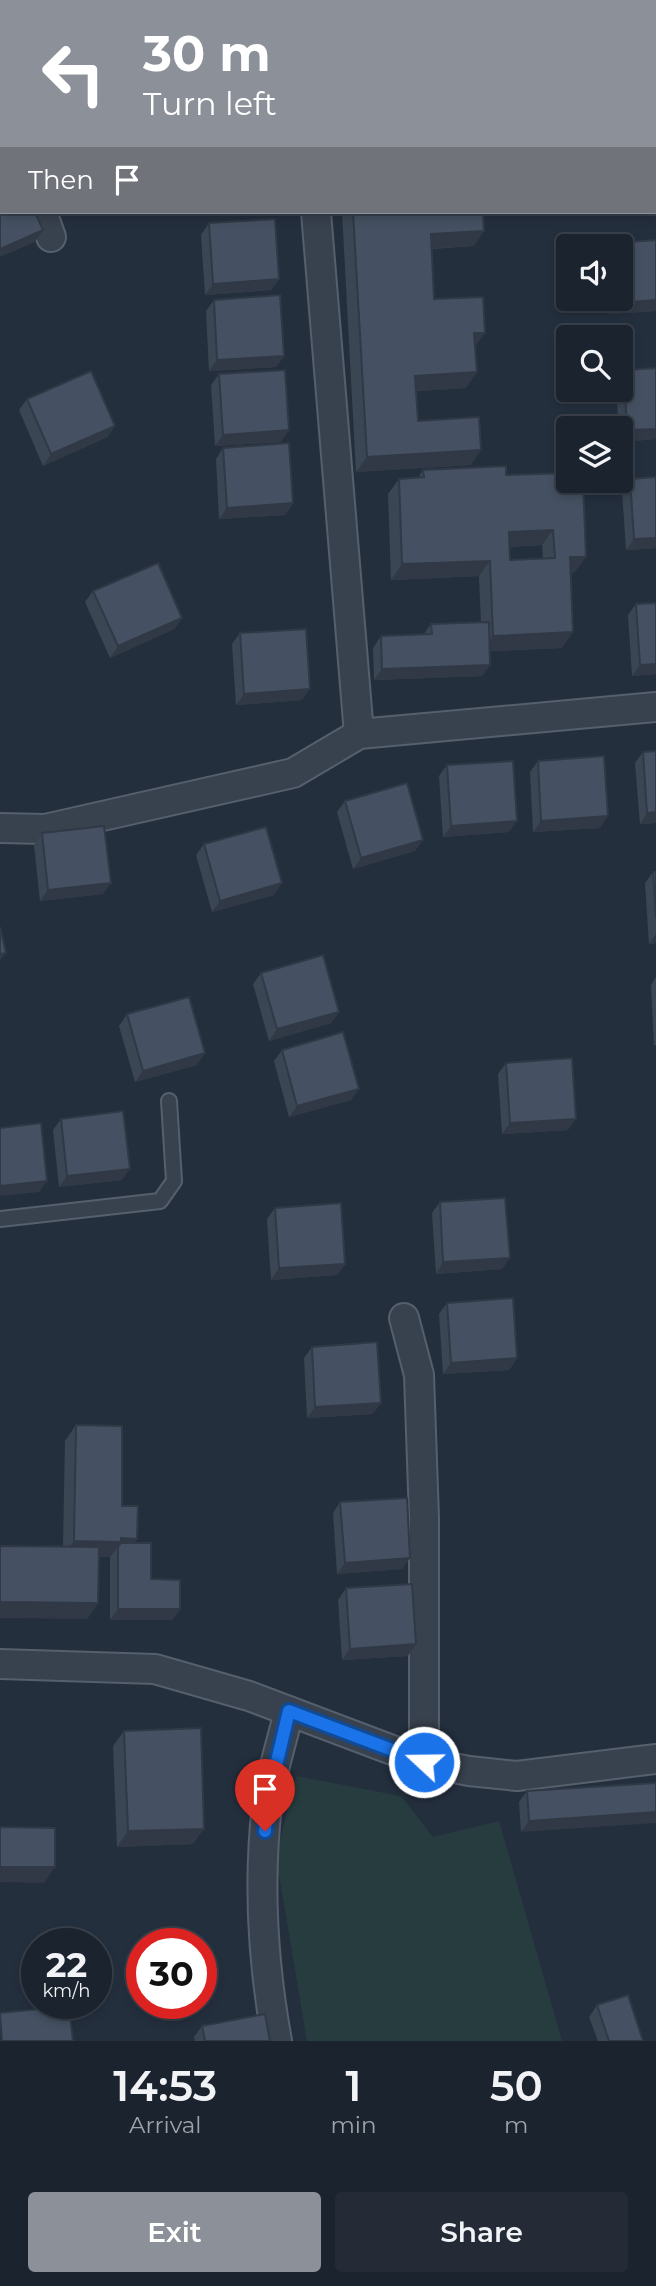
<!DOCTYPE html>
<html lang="en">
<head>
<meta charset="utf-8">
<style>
  :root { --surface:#1b232e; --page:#242b36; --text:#f1f3f6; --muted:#a0a4aa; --line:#39404a; --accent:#8c9099 }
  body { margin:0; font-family:Montserrat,sans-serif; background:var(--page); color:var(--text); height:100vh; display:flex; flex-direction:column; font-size:26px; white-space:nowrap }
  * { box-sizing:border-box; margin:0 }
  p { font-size:23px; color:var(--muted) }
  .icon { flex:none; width:38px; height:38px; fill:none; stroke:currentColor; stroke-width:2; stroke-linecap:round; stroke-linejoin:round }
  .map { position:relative; height:2041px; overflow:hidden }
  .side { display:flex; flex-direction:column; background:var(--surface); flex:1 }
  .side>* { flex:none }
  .banner { position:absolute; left:0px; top:0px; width:656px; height:214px; box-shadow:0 4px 10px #0003,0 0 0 2px var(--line); background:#8c9099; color:#fff; overflow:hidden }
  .buttons { position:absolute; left:556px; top:234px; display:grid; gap:14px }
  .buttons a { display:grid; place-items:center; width:77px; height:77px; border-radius:7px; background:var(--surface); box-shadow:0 4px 10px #0003,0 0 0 2px var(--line); font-size:35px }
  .speed { position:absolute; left:21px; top:1928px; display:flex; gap:14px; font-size:35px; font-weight:700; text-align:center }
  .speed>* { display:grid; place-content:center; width:91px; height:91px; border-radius:50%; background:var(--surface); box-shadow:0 4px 10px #0003,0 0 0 2px var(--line); line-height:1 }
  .speed small { font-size:18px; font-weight:400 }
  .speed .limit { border:10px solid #d22; background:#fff; color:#111 }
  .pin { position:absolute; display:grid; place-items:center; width:60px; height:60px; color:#fff; margin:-72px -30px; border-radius:50% 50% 50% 0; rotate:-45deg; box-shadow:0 0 7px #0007 }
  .pin .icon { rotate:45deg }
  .me { position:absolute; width:77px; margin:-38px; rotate:291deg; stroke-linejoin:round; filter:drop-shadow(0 0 5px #0008) }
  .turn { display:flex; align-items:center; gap:24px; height:147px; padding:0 28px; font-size:32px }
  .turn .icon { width:91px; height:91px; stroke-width:2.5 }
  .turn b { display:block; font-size:49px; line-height:60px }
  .then { display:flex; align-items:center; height:66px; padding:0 28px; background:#0003; gap:14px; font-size:26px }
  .eta { display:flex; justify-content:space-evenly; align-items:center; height:119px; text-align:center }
  .eta b { font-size:42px; font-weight:600; line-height:49px }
  .button { display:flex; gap:14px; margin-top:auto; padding:14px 28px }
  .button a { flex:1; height:80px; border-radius:7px; background:var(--accent); color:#fff; font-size:28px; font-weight:600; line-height:80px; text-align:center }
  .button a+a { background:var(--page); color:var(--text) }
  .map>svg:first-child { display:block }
  .green { fill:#263c3f }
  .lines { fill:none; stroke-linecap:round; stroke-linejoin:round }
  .service-casing { stroke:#565f6c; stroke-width:18 }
  .minor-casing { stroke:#565f6c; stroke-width:32 }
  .service { stroke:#38414e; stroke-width:14 }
  .minor { stroke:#38414e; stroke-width:28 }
  .wall { fill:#3b4654; fill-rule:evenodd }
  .shaded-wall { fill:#303945 }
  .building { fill:#455162; stroke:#303945; stroke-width:2; fill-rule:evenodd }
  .route-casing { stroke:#114b97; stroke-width:18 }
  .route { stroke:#1a73e8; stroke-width:12 }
</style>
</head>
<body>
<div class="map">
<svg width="656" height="2041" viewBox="0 0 656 2041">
  <rect width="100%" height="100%" fill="#242f3e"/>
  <path class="green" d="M296,1776L401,1796L433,1837L499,1821L562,2041H307L276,1857Z"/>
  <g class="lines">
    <defs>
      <path id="service" d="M0,1219L160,1201L174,1181L169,1101"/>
      <g id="minor">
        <path d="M300,0V2"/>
        <path d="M0,93L2,98"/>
        <path d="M42,212L51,237"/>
        <path d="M316,212L359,734"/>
        <path d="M0,828L45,829L293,773L359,734L656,707"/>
        <path d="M404,1318L419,1375L424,1518V1762"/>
        <path d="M0,1664L155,1669L249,1696L424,1762L469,1771L517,1776L656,1759"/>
        <path d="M277,2041C263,1964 258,1883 267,1805C271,1774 282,1742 289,1711"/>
      </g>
    </defs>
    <use href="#service" class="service-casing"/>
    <use href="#minor" class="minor-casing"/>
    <use href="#service" class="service"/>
    <use href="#minor" class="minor"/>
  </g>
  <g class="wall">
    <path d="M325,0H403V2H326Z"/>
    <path d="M342,212H483L474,246L432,249L434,299L475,346L466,388L416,391L418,421L481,450L470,465L356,472Z"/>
    <path d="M209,223L279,279L271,290L205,295L201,235Z"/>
    <path d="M656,240V311L608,314L607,299H621V247H610L612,243Z"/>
    <path d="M214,300L284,356L276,367L209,371L206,311Z"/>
    <path d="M624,370L656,439L621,442V429H619L616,390H621V374Z"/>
    <path d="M219,374L281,442L215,446L211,385Z"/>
    <path d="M27,399L115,426L107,437L43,466L19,410Z"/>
    <path d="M223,448L293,503L285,515L219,519L216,459Z"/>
    <path d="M423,470L506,475L569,473L575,572L571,573L562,648L490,651V665L482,676L374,680L373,648L381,636L424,634L431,624L481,623L479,576L391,580L388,494L399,479L418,478ZM542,545L543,559L510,560L509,547Z"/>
    <path d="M656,477V548L626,550L622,490L630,479Z"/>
    <path d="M93,591L182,618L174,629L110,658L85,602Z"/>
    <path d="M636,604L656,674L632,676L628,615Z"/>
    <path d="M240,633L302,700L236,705L232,644Z"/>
    <path d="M656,751V823L640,824L635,763L643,752Z"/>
    <path d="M538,761L600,828L533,832L530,772Z"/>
    <path d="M447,765L509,832L443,837L439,776Z"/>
    <path d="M345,801L415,851L353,869L337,812Z"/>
    <path d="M42,833L103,894L40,901L34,845Z"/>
    <path d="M204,844L274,895L212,912L196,855Z"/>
    <path d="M653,872H656V943L649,944L645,883Z"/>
    <path d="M261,973L339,1012L331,1023L269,1041L253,984Z"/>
    <path d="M656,977V1045H654L651,985Z"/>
    <path d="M127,1014L197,1065L135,1082L119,1026Z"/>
    <path d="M282,1050L351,1100L289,1117L274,1061Z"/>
    <path d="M506,1063L568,1130L502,1134L498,1074Z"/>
    <path d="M61,1119L122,1180L59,1187L53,1130Z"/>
    <path d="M440,1202L502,1269L436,1274L432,1213Z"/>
    <path d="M275,1208L345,1264L337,1275L271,1280L267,1219Z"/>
    <path d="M447,1303L517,1358L509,1370L443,1374L439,1314Z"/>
    <path d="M312,1347L373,1414L307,1418L304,1358Z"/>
    <path d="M76,1425L122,1506L137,1539L134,1543L151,1579L180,1609L172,1620H110V1557H98V1603L87,1619L63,1546L65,1441Z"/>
    <path d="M340,1502L410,1558L402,1569L337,1574L333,1513Z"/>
    <path d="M346,1588L408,1656L342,1660L338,1600Z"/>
    <path d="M124,1731L193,1844L117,1847L113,1746Z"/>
    <path d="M656,1783L521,1832L519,1802L527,1791Z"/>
    <path d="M597,2005L643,2041H598L589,2017Z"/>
    <path d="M202,2026L270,2041H195L194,2037Z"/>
  </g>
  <g class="shaded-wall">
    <rect x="654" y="173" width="2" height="11"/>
    <path d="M43,230L35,242L0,257V249Z"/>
    <path d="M484,231L474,246L420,249L431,234Z"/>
    <path d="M279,279L271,290L205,295L213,284Z"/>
    <path d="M656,300V311L608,314L616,303Z"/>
    <path d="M474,333H485L474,348Z"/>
    <path d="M284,356L276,367L209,371L217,360Z"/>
    <path d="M477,372L466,388L404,392L415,376Z"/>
    <path d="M115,426L107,437L43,466L51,454Z"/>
    <path d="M656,429V439L621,442V439L627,430Z"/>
    <path d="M289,430L281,442L215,446L223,435Z"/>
    <path d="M481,450L470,465L356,472L367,457Z"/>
    <path d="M293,503L285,515L219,519L227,508Z"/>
    <path d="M553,530L542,545L498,547L509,532Z"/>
    <path d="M656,538V548L626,550L634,539Z"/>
    <path d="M570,557H586L575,572L559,573Z"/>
    <path d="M490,561L479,576L391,580L402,564Z"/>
    <path d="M182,618L174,629L110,658L118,646Z"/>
    <path d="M573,632L562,648L482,651L493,636Z"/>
    <path d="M656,664V674L632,676L640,665Z"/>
    <path d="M490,665L482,676L374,680L382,669Z"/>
    <path d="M310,689L302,700L236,705L244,694Z"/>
    <path d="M656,812V823L640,824L647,813Z"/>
    <path d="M608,816L600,828L533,832L541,821Z"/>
    <path d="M517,821L509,832L443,837L451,826Z"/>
    <path d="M423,840L415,851L353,869L361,858Z"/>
    <path d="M111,883L103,894L40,901L48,890Z"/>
    <path d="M282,883L274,895L212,912L220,901Z"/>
    <path d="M656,934V943L649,944Z"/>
    <path d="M6,953L0,961V954Z"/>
    <path d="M339,1012L331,1023L269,1041L277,1029Z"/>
    <path d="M205,1053L197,1065L135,1082L143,1071Z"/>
    <path d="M359,1089L351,1100L289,1117L297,1106Z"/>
    <path d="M576,1119L568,1130L502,1134L510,1123Z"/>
    <path d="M130,1169L122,1180L59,1187L67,1176Z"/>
    <path d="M47,1181L39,1192L0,1196V1186Z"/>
    <path d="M510,1258L502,1269L436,1274L443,1262Z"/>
    <path d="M345,1264L337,1275L271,1280L279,1268Z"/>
    <path d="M517,1358L509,1370L443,1374L451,1363Z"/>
    <path d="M381,1403L373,1414L307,1418L315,1407Z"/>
    <path d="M121,1538L137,1539L126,1554L118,1547L110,1557H63L74,1541Z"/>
    <path d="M410,1558L402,1569L337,1574L345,1563Z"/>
    <path d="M0,1602L98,1603L87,1619L0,1618Z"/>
    <path d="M118,1609H180L172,1620H110Z"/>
    <path d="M416,1644L408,1656L342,1660L350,1649Z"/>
    <path d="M656,1812V1823L521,1832L529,1821Z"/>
    <path d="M204,1829L193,1844L117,1847L128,1831Z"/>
    <path d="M0,1867H55L44,1883L0,1882Z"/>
    <path d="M207,1998L203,2004L168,2009L172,2004H201V1999Z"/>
  </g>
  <g class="building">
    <rect x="196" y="0" width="67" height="2"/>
    <rect x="337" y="0" width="66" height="2"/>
    <path d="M593,0H656V49H654V2H593Z"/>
    <rect x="654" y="112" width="2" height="61"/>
    <path d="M0,130L2,134V159H0Z"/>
    <path d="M2,182V212H35L43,230L0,249V183Z"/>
    <path d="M353,212H483L484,231L431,234L434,299L483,297L485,333H474L477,372L415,376L418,421L479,417L481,450L367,457Z"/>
    <path d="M275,219L279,279L213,284L209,223Z"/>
    <path d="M656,240V300L616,303V299H621V247H613L612,243Z"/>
    <path d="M280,295L284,356L217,360L214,300Z"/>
    <path d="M656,368V429L627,430L624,370Z"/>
    <path d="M285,370L289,430L223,435L219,374Z"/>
    <path d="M91,371L115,426L51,454L27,399Z"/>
    <path d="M289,443L293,503L227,508L223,448Z"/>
    <path d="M506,466V475L569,473V481H583L586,557H570L573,632L493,636L490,561L402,564L399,479L424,477L423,470ZM553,530L555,558L510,560L509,532Z"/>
    <path d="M656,477V538L634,539L630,479Z"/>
    <path d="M158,563L182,618L118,646L93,591Z"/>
    <path d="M656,603V664L640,665L636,604Z"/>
    <path d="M489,622L490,665L382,669L381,636L432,634L431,624Z"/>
    <path d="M306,629L310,689L244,694L240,633Z"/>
    <path d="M656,751V812L647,813L643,752Z"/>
    <path d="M604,756L608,816L541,821L538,761Z"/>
    <path d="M513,761L517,821L451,826L447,765Z"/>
    <path d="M407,783L423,840L361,858L345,801Z"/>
    <path d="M104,826L111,883L48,890L42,833Z"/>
    <path d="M266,827L282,883L220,901L204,844Z"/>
    <path d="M653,872H656V918Z"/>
    <path d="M0,927L6,953L0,954Z"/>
    <path d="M323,955L339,1012L277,1029L261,973Z"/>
    <path d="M189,997L205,1053L143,1071L127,1014Z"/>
    <path d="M343,1032L359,1089L297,1106L282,1050Z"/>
    <path d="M572,1058L576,1119L510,1123L506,1063Z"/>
    <path d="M123,1111L130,1169L67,1176L61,1119Z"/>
    <path d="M41,1123L47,1181L0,1186V1128Z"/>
    <path d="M505,1198L510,1258L443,1262L440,1202Z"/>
    <path d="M341,1203L345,1264L279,1268L275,1208Z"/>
    <path d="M513,1298L517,1358L451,1363L447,1303Z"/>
    <path d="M377,1342L381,1403L315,1407L312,1347Z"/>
    <path d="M76,1425L122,1426V1506H138L137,1539L121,1538V1542L74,1541Z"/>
    <path d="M407,1498L410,1558L345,1563L340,1502Z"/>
    <path d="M121,1543H151V1579L180,1580V1609H118V1547Z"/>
    <path d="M0,1546L99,1547L98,1603L0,1602Z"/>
    <path d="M412,1584L416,1644L350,1649L346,1588Z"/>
    <path d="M201,1728L204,1829L128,1831L124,1731Z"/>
    <path d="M656,1783V1812L529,1821L527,1791Z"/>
    <path d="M0,1827L55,1828V1867H0Z"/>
    <path d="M203,1969L207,1998L201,1999V1970Z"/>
    <path d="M628,1995L643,2041H609L597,2005Z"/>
    <path d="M69,2006L73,2041H2L0,2013Z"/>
    <path d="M265,2014L270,2041H205L202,2026Z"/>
  </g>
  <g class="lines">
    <defs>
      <path id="route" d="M265,1831L267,1803L289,1711L424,1762"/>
    </defs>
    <use href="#route" class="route-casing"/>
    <use href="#route" class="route"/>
  </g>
</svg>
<div class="buttons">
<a><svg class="icon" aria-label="sound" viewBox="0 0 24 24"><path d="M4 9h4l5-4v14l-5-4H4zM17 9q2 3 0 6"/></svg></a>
<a><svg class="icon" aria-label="search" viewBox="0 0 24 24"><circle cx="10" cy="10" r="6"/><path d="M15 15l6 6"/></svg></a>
<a><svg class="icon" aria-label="layers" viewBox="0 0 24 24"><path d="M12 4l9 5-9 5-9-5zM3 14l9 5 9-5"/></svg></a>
</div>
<div class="speed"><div>22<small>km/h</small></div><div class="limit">30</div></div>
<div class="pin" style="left:265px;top:1831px;background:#d93025"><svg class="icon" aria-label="arrive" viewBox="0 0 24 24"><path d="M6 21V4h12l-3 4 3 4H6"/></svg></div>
<svg class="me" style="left:424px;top:1762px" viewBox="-20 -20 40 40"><circle r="17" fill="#1a73e8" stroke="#fff" stroke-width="3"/><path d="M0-11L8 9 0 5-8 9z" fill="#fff"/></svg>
<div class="banner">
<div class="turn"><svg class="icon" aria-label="left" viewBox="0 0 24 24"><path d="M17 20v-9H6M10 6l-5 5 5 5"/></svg><div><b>30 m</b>Turn left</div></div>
<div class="then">Then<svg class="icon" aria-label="arrive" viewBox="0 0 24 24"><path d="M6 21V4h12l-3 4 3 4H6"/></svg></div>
</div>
</div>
<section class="side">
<div class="eta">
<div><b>14:53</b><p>Arrival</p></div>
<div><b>1</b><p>min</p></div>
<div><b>50</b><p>m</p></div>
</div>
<div class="button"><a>Exit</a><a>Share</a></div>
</section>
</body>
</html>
